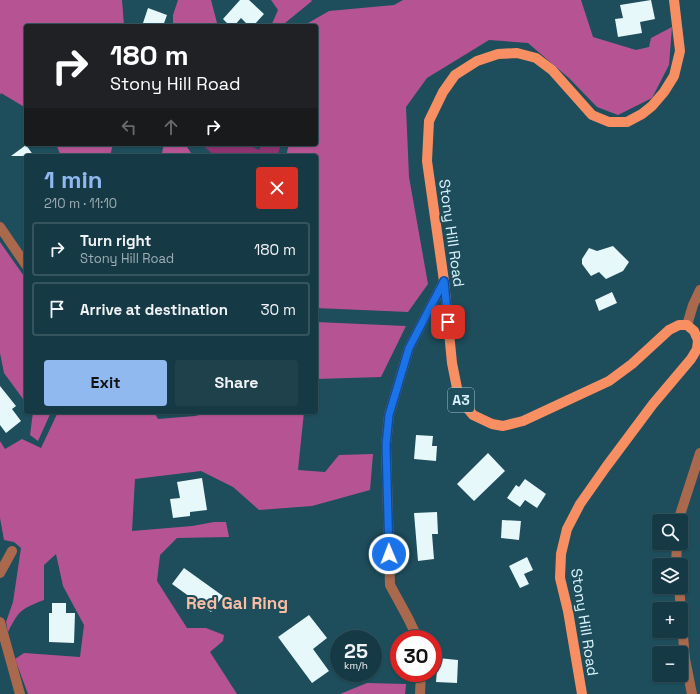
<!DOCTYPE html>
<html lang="en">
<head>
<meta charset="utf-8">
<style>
  :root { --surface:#163a45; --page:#1f414c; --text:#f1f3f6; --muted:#9eadb3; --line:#35545e; --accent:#90b9f0 }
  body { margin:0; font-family:"Space Grotesk",sans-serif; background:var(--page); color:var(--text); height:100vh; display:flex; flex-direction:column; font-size:15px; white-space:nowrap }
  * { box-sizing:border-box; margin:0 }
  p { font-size:13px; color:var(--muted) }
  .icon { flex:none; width:22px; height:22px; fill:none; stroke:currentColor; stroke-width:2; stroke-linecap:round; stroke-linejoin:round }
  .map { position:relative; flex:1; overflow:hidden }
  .panel { position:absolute; left:24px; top:154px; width:294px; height:260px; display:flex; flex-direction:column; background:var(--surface); border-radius:4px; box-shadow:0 1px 3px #0004,0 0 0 1px var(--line) }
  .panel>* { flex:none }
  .guide { position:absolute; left:24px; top:24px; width:294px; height:122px; border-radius:4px; box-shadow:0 1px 3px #0004,0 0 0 1px var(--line); background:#202124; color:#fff; overflow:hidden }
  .fabs { position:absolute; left:652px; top:514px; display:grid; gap:8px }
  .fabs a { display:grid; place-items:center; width:36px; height:36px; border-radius:4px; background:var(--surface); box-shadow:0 1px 3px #0004,0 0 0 1px var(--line); font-size:20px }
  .speed { position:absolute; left:330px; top:630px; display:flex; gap:8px; font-size:20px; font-weight:700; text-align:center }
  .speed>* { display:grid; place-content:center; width:52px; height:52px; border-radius:50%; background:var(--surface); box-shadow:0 1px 3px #0004,0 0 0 1px var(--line); line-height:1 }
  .speed small { font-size:10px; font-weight:400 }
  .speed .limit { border:6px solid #d22; background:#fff; color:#111 }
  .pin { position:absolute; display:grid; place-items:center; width:34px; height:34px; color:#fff; margin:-17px; border-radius:8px; box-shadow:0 2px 6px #0006 }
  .me { position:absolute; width:44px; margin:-22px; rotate:359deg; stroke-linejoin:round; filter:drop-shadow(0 0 3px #0008) }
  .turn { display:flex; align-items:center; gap:14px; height:84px; padding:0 20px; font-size:18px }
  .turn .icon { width:52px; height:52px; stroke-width:2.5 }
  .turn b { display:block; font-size:28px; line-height:34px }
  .lanes { display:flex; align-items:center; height:38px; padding:0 20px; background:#0003; justify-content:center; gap:20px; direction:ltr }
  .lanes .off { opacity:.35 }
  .round { display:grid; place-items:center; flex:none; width:42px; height:42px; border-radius:4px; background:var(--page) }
  .summary { display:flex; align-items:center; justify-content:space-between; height:68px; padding:0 20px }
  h1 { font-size:24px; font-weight:700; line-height:30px; color:var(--accent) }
  .primary-button { display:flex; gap:8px; margin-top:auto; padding:8px 20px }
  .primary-button a { flex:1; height:46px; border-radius:4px; background:var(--accent); color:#111; font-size:16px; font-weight:700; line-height:46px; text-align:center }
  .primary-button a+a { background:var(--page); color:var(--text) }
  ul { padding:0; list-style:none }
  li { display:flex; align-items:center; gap:12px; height:54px; margin:0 8px 6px; padding:0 12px; border:2px solid var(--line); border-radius:4px }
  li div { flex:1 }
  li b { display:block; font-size:15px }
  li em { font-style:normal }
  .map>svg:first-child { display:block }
  .green { fill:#8d336f }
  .forest { fill:#b65493 }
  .building { fill:#e6f8f9 }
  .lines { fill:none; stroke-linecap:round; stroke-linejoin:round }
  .minor { stroke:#aa694d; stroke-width:10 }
  .primary { stroke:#f88f62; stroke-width:10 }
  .route-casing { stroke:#114b97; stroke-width:10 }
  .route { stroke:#1a73e8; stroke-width:7 }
  .labels { text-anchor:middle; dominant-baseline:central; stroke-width:4; stroke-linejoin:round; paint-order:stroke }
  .shield { fill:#1e4d5c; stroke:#a2c1cc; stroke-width:1 }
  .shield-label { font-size:14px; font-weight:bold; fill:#dbf3fc }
  .street-label { font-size:15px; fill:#dbf3fc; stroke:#1e4d5c }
  .quarter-label { font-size:17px; font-weight:bold; fill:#fabca2; stroke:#1e4d5c }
</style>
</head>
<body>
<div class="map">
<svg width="700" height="694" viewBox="0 0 700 694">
  <rect width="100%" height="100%" fill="#1e4d5c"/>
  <path class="green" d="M201,144H247L259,150L262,144H281L278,154L276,156H215Z"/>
  <g class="forest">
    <path d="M0,0H122L124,26H26V108L1,93L0,95Z"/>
    <path d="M178,0H211L217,23L221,26H173V15Z"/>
    <path d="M271,0H311L312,1L285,23L284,26H271L278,10Z"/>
    <path d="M403,0H581L593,37L636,50L649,47L651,38L672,27L669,65L652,98L618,115L597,107L570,79L528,43L489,40L427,78L406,107L409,177L428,284L408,312L316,308V156H286L289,144H316V26H303L329,11L394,5Z"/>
    <path d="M56,144H113L110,156H61Z"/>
    <path d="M164,144H185L193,156H156L162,153Z"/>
    <path d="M0,242L26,279V403L4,373L0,353Z"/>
    <path d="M316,322L406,326L381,377L316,379Z"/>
    <path d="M33,412H51L38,441L30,435Z"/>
    <path d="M58,412H154L158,419L195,416L212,412H304L298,470L325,472L339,455L373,454L370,490L312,506L259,510L233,487L201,471L135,479L132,531L192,526L214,522H226L229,537L177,538L160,555L157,581L187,628H206L224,635L223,641L210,652L237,694H28L15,659L24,653L80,657L84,625L63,586L56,554L44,565V600C21,609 19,610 8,632L6,622L13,602L21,548L14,542L4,540L0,518V441L5,449L22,439L41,448Z"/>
    <path d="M367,683L406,684L405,694H340Z"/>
  </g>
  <g class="building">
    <path d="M240,0H249L264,14L253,26H249L241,18L234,26H230L223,19Z"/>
    <path d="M651,0L655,19L640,22L642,33L618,37L615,19L623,18L620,5Z"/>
    <path d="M148,8L167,15L163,26H142Z"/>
    <path d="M26,145L34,156H11Z"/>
    <path d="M613,246L629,262L623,271L606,279L599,272L591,276L582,264V259L589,248L597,251Z"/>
    <path d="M612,292L617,303L599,311L595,300Z"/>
    <path d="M0,386L16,406L12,409L21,421L6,433L0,425Z"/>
    <path d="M416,435L433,436L432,446H437L436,461L414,459Z"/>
    <path d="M488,453L505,471L474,501L457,484Z"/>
    <path d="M202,478L207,510L190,512V516L173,518L170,499L180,498L177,482Z"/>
    <path d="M525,479L546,494L537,508L525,500L520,507L507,498L516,485L519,487Z"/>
    <path d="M437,512L438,534H432L434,559L418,561L414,513Z"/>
    <path d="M502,520L521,521L519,540L501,538Z"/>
    <path d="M527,557L533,570L524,574L529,584L520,588L509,566Z"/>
    <path d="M184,568L223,596L211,612L172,584Z"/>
    <path d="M52,603H66V613H75L74,643L49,642V613H52Z"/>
    <path d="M309,615L327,638L313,649L329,671L312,683L278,637Z"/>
    <path d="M438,658L458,660L457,683L436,682Z"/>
  </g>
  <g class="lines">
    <g class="minor">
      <path d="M0,227L26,265"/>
      <path d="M687,325L693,305L700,290"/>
      <path d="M678,521L700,453"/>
      <path d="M676,565L677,543"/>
      <path d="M0,573L12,551"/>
      <path d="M679,587L681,609"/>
      <path d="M681,612L685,659L692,694"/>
      <path d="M0,622L20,694"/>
      <path d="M418,639L408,618L390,585L386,445L389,415L409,348L444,281"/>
      <path d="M420,694L421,673"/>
    </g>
    <path class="primary" d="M582,694L568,611L560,578L561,554L567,529L580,504L606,467L653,404L691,359L697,349L698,340L694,331L687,325H679L669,330L632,364L609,381L523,421L503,426L492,424L473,415L459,398L452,363L444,281L427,161L429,121L443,92L455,75L477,61L498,54L517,53L536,58L552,70L592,115L609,122H627L642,114L652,106L664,92L674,76L680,51L674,0"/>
  </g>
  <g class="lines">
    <defs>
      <path id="route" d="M389,554L386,445L389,415L409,348L444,281L448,322"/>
    </defs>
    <use href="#route" class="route-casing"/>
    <use href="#route" class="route"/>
  </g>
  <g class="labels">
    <rect class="shield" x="448" y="388" width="26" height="24" rx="3"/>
    <g class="shield-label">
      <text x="461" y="400">A3</text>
    </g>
    <g class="street-label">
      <text transform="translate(452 233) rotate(82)">Stony Hill Road</text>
      <text transform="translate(585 622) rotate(81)">Stony Hill Road</text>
    </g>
    <g class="quarter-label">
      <text x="237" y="603">Red Gal Ring</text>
    </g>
  </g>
</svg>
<div class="fabs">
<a><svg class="icon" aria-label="search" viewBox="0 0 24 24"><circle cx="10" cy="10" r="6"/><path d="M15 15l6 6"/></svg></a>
<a><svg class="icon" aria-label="layers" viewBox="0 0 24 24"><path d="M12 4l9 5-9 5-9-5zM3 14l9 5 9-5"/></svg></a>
<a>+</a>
<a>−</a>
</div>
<div class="speed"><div>25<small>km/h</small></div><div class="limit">30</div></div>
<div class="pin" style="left:448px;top:322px;background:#d93025"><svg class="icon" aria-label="arrive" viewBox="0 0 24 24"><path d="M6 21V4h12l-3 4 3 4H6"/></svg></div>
<svg class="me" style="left:389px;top:554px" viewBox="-20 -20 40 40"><circle r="17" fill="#1a73e8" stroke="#fff" stroke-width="3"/><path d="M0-11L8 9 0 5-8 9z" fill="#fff"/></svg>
<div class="guide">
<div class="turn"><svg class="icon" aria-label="right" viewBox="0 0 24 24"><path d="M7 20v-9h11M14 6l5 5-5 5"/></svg><div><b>180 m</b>Stony Hill Road</div></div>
<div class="lanes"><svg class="icon off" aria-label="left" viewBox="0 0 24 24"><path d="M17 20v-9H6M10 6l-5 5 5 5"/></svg><svg class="icon off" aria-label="ahead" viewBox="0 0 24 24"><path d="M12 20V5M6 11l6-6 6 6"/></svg><svg class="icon" aria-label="right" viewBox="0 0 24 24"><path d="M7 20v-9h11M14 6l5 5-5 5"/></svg></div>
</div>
<section class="panel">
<div class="summary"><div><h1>1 min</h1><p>210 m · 11:10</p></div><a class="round" style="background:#d93025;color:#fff"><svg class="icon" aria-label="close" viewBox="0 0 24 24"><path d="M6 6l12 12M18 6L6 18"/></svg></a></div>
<ul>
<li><svg class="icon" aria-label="right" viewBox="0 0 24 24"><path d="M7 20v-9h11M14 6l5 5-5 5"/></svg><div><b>Turn right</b><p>Stony Hill Road</p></div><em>180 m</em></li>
<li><svg class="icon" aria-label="arrive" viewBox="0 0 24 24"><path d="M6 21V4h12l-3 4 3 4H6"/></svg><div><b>Arrive at destination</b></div><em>30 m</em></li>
</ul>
<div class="primary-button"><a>Exit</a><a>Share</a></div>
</section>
</div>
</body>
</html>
